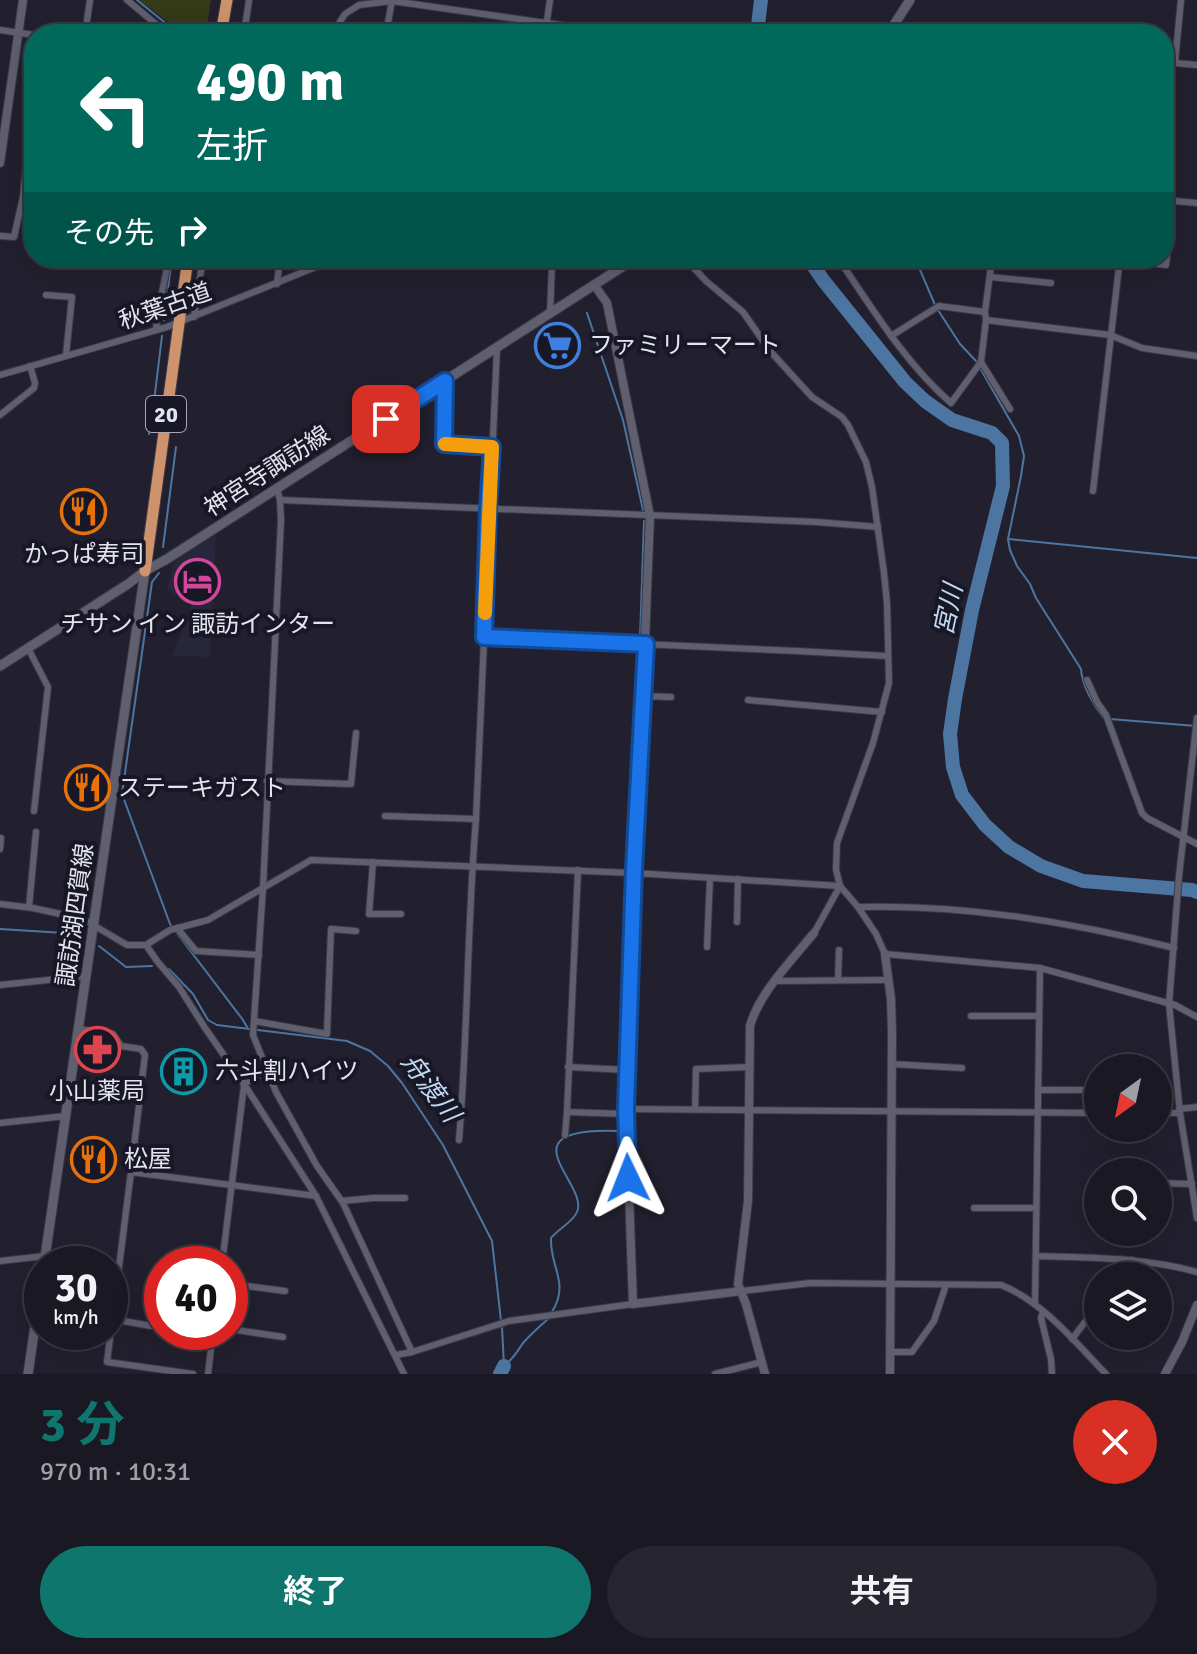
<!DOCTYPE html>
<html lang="ja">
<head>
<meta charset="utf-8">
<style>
  :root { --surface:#1a1822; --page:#27252f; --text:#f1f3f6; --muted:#9fa0a5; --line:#383740; --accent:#0f766e }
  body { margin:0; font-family:Signika,"Noto Sans JP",sans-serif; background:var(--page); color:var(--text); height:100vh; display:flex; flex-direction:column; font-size:30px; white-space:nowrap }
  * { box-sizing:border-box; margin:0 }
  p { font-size:26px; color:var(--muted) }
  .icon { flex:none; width:44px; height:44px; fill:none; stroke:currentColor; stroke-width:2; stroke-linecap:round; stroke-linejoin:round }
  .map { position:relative; height:1374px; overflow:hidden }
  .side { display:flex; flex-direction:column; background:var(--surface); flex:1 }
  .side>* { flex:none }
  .top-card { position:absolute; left:24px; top:24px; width:1150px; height:244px; border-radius:32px; box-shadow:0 8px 32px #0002,0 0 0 2px var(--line); background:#00695c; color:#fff; overflow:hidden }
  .needle { width:52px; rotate:213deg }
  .fabs { position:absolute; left:1084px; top:1054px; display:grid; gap:16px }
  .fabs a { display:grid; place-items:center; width:88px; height:88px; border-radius:50%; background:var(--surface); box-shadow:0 8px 32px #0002,0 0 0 2px var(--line); font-size:40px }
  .speed { position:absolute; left:24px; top:1246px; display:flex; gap:16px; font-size:40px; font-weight:700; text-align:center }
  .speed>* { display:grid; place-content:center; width:104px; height:104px; border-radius:50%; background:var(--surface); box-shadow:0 8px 32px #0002,0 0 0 2px var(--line); line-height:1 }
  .speed small { font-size:20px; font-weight:400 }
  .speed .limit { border:12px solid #d22; background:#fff; color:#111 }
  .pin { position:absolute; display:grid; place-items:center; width:68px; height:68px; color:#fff; margin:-34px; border-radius:16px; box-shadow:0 4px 12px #0006 }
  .me { position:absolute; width:88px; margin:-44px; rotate:358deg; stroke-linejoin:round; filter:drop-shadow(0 0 6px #0008) }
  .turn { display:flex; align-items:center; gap:28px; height:168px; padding:0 40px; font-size:36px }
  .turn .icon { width:104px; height:104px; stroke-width:2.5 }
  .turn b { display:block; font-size:56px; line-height:68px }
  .then { display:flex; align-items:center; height:76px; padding:0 40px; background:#0003; gap:16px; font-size:30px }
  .round { display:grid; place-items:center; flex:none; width:84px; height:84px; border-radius:42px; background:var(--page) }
  .overview { display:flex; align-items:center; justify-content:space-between; height:136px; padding:0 40px }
  h1 { font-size:48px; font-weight:700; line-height:60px; color:var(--accent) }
  .action { display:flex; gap:16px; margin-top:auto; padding:16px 40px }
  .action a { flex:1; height:92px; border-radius:48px; background:var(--accent); color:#fff; font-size:32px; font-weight:700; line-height:92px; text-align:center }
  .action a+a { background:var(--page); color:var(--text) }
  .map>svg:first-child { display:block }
  .built { fill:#28263a }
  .green { fill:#353b19 }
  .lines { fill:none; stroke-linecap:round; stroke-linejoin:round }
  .stream { stroke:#4d75a1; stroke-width:2 }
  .river { stroke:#4d75a1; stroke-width:14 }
  .minor-casing { stroke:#3b3a46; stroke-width:8 }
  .tertiary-casing { stroke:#3b3a46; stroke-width:10 }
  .secondary-casing { stroke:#3b3a46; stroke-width:11 }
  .trunk-casing { stroke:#3b3a46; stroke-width:13 }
  .minor { stroke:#605f70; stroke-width:6 }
  .tertiary { stroke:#605f70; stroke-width:8 }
  .secondary { stroke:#605f70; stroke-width:9 }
  .trunk { stroke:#ce926c; stroke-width:11 }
  .route-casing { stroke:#114b97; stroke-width:20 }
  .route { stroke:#1a73e8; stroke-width:14 }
  .slow { stroke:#f59e0b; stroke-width:14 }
  .labels { text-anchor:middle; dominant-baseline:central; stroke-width:8; stroke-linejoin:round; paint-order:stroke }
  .shield { fill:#181725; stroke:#a7a6b2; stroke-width:2 }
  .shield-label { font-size:22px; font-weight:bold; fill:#e4e4ee }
  .street-label { font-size:24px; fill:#e4e4ee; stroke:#181725 }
  .poi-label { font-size:24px; fill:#e4e4ee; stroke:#181725; text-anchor:start }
  .water-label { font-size:26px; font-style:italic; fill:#c0d8f2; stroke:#181725 }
</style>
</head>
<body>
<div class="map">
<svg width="1197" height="1374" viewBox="0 0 1197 1374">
  <rect width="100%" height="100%" fill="#22202e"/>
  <path class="built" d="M216,534L210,657L172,656L192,603L167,590L173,563Z"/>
  <path class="green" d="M139,0H211L207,25L209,26V34H181L171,24Z"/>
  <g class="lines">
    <g class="stream">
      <path d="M137,0L179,34"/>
      <path d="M915,258L935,305"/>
      <path d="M938,310L960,344L977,362"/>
      <path d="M587,313L623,420L643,510"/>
      <path d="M164,320L172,258"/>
      <path d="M980,368L1019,436L1024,456L1021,476L1008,539L1010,550L1017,566L1030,584L1036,598L1081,669C1082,686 1094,706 1104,718"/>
      <path d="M153,410L162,336"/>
      <path d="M149,434L151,422"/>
      <path d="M1009,539L1197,558"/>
      <path d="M163,547L176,447"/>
      <path d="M159,573L152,582L122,794L170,924L243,1020L247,1027"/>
      <path d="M640,638L644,521"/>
      <path d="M1110,719L1196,726"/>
      <path d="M630,864L640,648"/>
      <path d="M0,929L64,933L82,941"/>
      <path d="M99,946L126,967L152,966"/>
      <path d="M169,969L193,994L208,1020L217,1025L347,1041L370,1051L388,1066L402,1083L443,1145L492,1241L501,1321"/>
      <path d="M619,1108L630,878"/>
      <path d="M552,1312C570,1282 550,1269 551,1238C558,1229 573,1222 577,1212C590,1184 500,1127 618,1131V1120"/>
      <path d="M502,1327L504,1366"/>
      <path d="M505,1365C513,1359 517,1352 523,1343C531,1334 540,1326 549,1318"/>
    </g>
    <g class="river">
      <path d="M757,34L761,0"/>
      <path d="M808,258L823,280L905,382L925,401L952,420L992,433L1002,443L1003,486L972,610L955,699L950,734L953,767L962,795L985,825L1009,847L1041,866L1083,881L1192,890L1197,892"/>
      <path d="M500,1374L504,1366"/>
    </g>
    <defs>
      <g id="minor">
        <path d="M127,0L168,34"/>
        <path d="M0,30L34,35"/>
        <path d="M85,34L90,0"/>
        <path d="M244,34L249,0"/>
        <path d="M328,34L336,28L345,14L359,5L392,1L588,29V34"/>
        <path d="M386,34L392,0"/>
        <path d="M545,34L550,0"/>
        <path d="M1164,62L1197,65"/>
        <path d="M1175,62L1181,0"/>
        <path d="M1164,161L1169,162L1164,200"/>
        <path d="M1164,200L1197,203"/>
        <path d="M0,236L14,237L23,197L27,159L34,161"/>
        <path d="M688,258L692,266L706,281L743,312L770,351L812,397L842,417L848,425L866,462L872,487L884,573L887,603L889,683L873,743L837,843L836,869L840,886L858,907L876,934L885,954L1040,968L1175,1005L1197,1017"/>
        <path d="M838,258C872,308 905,363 951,403L981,362L986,320L985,312L992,258"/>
        <path d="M1120,259L1166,265L1170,225L1164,224"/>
        <path d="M466,261L552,264L550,314"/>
        <path d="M990,277L1051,283"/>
        <path d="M277,284L280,258"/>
        <path d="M46,295L72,297L66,355"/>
        <path d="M194,317L203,258"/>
        <path d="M986,320L1110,335L1142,348L1197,356"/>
        <path d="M156,330L158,312L169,258"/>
        <path d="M891,336L939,306L985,312"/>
        <path d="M981,362L1010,409"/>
        <path d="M0,375L167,327L338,258"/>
        <path d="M445,381L444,444L492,447"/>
        <path d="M0,415L34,388L35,383L30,366"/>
        <path d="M277,489L280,500L281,520L263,888L253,1035L276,1092L317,1166L343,1203L412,1352"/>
        <path d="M1093,491L1120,258"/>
        <path d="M280,500L817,522L878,527"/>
        <path d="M484,637L797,651L887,656"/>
        <path d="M28,648L48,687L34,811"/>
        <path d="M1087,680L1097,702L1106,715L1142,813L1147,818L1197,844"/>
        <path d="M643,696L671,697"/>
        <path d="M748,700L882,712"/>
        <path d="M1197,718L1179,876L1169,1004L1180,1113L1197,1218"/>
        <path d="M267,781L351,784L356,733"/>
        <path d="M385,816L476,819"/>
        <path d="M0,838H1L0,849"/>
        <path d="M373,862L369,914H401"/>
        <path d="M578,870L567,1112L626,1114"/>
        <path d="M0,904L33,908L83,919L127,945H146L170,930L208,920L311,860L634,873L840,886"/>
        <path d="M29,907L36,832"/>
        <path d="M858,907C964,904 1072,922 1174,948"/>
        <path d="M737,922L738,879"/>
        <path d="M177,928L196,951L259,955"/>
        <path d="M814,933L840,886"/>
        <path d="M146,945L157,961L179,987L205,1028L244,1084L316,1196L404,1374"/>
        <path d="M707,947L710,878"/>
        <path d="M838,980L839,950"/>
        <path d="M776,981L887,980"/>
        <path d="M0,985L86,976"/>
        <path d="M971,1016H1039"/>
        <path d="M254,1021L327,1034L331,929L356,931"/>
        <path d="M78,1029L113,1034L121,1046L141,1049L145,1055L131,1172"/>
        <path d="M891,1064L962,1068"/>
        <path d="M568,1067L627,1070"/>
        <path d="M244,1084L267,1070"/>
        <path d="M1038,1090H1085L1087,1113"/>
        <path d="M626,1109L1098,1113"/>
        <path d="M695,1109L696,1069L749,1067"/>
        <path d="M1179,1109L1197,1107"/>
        <path d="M1158,1113H1180"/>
        <path d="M0,1123L66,1116"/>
        <path d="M565,1135L567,1112"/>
        <path d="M459,1140C468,1033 467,926 476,819L497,348"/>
        <path d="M1158,1183L1192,1184"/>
        <path d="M342,1201L373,1198H405"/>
        <path d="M974,1208H1036"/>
        <path d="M1036,1256C1090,1258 1144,1257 1197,1272"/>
        <path d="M0,1261L45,1256"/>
        <path d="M222,1264L244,1085"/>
        <path d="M1120,1276L1132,1260"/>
        <path d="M230,1284L285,1291"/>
        <path d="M742,1291L810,1283L1001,1285C1042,1301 1076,1343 1106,1374"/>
        <path d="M1035,1304L1040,968"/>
        <path d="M1043,1312L1041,1318L1051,1359L1052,1374"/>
        <path d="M112,1319L151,1326"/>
        <path d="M230,1329L283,1337"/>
        <path d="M1072,1339L1098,1305"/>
        <path d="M891,1352H912L934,1321L946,1285"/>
        <path d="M396,1355L412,1352L509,1321L633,1304"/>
        <path d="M193,1374L107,1362L131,1172L316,1196"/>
        <path d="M208,1374L213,1332"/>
        <path d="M715,1374L762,1362"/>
      </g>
      <g id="tertiary">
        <path d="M0,163L23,0"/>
        <path d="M595,286L607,303L650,516L626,1109L633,1304L742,1291"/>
        <path d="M885,954L891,999L892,1032L890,1374"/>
        <path d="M765,1374L746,1304L738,1284L748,1201L750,1026C759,993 792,960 814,933"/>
        <path d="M1165,1374L1182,1342L1197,1305"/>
      </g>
      <g id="secondary">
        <path d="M888,34L910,0"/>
        <path d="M0,666L128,584L145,571L167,559L636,258"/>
        <path d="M44,1264L145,571"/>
        <path d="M28,1374L42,1278"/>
      </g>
      <g id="trunk">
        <path d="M221,34L227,0"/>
        <path d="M145,571L188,258"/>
      </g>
    </defs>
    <use href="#minor" class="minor-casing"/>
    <use href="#tertiary" class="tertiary-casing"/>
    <use href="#secondary" class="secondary-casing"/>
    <use href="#trunk" class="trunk-casing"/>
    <use href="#minor" class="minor"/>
    <use href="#tertiary" class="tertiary"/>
    <use href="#secondary" class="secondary"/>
    <use href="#trunk" class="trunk"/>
  </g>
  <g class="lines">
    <defs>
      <path id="route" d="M386,419L445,381L444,444L492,447L488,509L484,637L646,644L634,869L626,1109L628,1178"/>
    </defs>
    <use href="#route" class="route-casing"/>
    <use href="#route" class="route"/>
    <path class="slow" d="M445,444L492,447L485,613"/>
  </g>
  <defs>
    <symbol id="supermarket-ring" viewBox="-11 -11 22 22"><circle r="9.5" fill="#181725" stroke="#3f7fe0" stroke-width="1.5"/><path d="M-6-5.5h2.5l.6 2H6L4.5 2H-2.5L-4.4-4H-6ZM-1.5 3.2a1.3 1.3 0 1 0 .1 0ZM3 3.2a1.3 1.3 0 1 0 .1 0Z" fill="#3f7fe0"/></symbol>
    <symbol id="restaurant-ring" viewBox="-11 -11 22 22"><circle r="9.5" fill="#181725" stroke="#e8710a" stroke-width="1.5"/><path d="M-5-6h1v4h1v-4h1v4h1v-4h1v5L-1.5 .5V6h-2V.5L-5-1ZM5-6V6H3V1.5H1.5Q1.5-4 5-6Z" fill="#e8710a"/></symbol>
    <symbol id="hotel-ring" viewBox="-11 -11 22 22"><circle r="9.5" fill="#181725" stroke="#d1479c" stroke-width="1.5"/><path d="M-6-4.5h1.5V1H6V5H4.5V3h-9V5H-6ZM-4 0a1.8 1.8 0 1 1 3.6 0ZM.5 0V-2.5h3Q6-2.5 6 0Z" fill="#d1479c"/></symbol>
    <symbol id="pharmacy-ring" viewBox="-11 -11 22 22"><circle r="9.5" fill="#181725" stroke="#e0444e" stroke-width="1.5"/><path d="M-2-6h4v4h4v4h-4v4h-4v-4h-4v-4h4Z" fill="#e0444e"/></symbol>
    <symbol id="building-ring" viewBox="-11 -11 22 22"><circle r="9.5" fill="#181725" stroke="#0f9aa8" stroke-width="1.5"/><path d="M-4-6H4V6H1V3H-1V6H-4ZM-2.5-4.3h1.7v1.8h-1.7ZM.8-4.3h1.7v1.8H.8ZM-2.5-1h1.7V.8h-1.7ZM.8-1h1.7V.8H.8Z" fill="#0f9aa8"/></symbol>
  </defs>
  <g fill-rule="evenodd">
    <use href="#supermarket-ring" x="532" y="320" width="51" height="51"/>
    <use href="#restaurant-ring" x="58" y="486" width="51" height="51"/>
    <use href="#hotel-ring" x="172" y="556" width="51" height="51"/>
    <use href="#restaurant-ring" x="62" y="762" width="51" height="51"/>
    <use href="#pharmacy-ring" x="72" y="1024" width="51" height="51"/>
    <use href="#building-ring" x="158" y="1046" width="51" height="51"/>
    <use href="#restaurant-ring" x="68" y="1134" width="51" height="51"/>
  </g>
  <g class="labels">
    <rect class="shield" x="146" y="396" width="40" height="36" rx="6"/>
    <g class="shield-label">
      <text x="166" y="414">20</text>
    </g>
    <g class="street-label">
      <text transform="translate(165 306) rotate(-19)">秋葉古道</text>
      <text transform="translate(267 471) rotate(-33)">神宮寺諏訪線</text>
      <text transform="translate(75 915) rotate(-82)">諏訪湖四賀線</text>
    </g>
    <g class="poi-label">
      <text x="589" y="345">ファミリーマート</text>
      <text x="84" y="554" text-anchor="middle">かっぱ寿司</text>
      <text x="198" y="624" text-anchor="middle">チサン イン 諏訪インター</text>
      <text x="118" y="788">ステーキガスト</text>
      <text x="215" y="1071">六斗割ハイツ</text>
      <text x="97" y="1091" text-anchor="middle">小山薬局</text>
      <text x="124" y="1159">松屋</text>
    </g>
    <g class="water-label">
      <text transform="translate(949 610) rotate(-78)">宮川</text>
      <text transform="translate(430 1088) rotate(53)">舟渡川</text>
    </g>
  </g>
</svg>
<div class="fabs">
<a><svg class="needle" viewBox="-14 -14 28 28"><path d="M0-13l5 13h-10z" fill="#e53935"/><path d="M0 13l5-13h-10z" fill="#9fa0a5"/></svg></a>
<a><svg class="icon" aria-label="search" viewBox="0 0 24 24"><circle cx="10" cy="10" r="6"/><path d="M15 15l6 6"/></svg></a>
<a><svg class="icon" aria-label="layers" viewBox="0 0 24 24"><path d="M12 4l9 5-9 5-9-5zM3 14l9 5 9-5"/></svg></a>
</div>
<div class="speed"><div>30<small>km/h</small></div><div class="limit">40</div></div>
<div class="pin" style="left:386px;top:419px;background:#d93025"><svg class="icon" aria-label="arrive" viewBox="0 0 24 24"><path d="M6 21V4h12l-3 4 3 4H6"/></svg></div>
<svg class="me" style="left:628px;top:1178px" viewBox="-20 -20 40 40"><path d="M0-17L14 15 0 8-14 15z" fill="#1a73e8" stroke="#fff" stroke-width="4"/></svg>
<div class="top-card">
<div class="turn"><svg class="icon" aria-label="left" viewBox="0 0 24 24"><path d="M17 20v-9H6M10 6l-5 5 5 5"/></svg><div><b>490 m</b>左折</div></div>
<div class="then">その先<svg class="icon" aria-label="right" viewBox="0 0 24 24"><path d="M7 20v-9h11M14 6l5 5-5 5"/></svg></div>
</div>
</div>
<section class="side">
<div class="overview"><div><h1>3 分</h1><p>970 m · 10:31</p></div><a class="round" style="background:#d93025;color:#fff"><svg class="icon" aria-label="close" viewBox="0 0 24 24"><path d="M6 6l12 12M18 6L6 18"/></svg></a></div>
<div class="action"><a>終了</a><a>共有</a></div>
</section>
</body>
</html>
